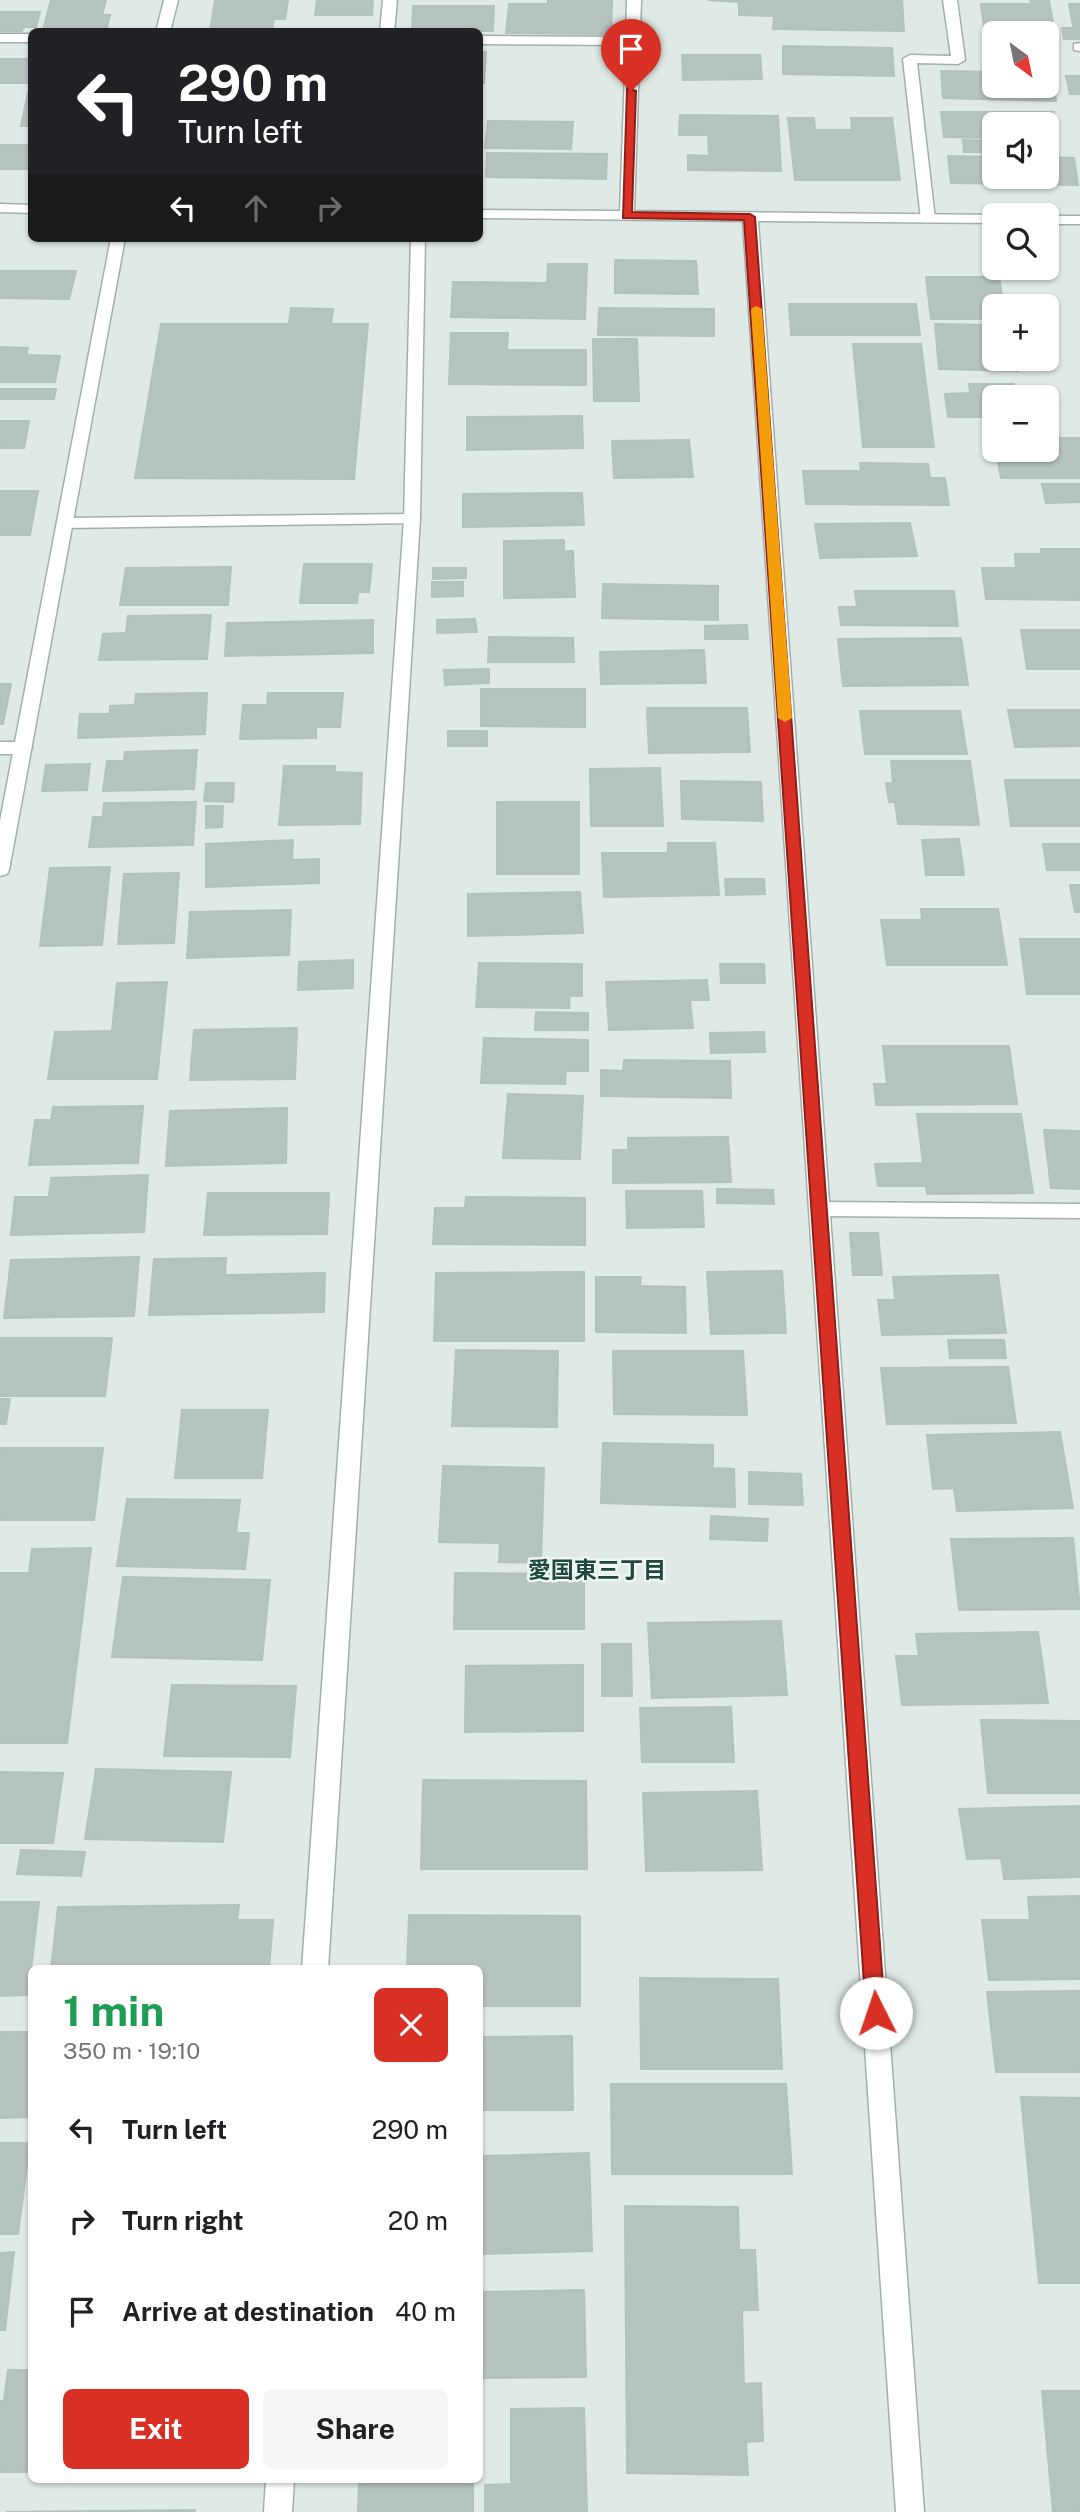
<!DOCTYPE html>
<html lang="en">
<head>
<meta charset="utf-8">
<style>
  :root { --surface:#fff; --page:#f6f6f6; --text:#202124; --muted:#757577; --accent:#d93025 }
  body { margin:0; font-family:"Public Sans","Noto Sans JP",sans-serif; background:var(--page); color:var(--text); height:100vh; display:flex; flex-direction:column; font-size:26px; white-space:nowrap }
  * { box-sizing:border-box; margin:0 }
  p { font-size:23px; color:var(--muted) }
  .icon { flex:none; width:38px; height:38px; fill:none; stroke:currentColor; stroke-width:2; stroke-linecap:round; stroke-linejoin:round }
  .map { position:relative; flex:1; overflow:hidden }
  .panel { position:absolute; left:28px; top:1965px; width:455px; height:518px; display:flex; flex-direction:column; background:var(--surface); border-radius:10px; box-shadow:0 2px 5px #0004 }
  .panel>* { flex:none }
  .hud { position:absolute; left:28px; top:28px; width:455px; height:214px; border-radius:10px; box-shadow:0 2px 5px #0004; background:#202124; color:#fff; overflow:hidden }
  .needle { width:46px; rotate:147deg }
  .controls { position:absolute; left:982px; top:21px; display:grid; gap:14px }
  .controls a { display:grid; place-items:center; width:77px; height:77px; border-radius:10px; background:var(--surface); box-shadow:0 2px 5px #0004; font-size:35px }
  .pin { position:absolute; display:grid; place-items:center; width:60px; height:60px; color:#fff; margin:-72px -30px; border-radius:50% 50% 50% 0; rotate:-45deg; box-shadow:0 0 7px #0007 }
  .pin .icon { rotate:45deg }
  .me { position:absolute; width:77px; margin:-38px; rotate:356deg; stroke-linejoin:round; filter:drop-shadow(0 0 5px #0008) }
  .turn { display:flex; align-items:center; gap:24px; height:147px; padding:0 35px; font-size:32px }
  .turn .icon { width:91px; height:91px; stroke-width:2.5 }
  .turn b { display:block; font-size:49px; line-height:60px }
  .lanes { display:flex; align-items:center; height:66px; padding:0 35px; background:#0003; justify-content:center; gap:35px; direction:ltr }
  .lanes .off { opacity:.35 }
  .round { display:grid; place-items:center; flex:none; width:74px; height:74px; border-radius:10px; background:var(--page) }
  .overview { display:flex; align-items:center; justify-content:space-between; height:119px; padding:0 35px }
  h1 { font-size:42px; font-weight:700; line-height:52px; color:#1e9e55 }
  .action { display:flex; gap:14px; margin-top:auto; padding:14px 35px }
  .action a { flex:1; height:80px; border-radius:10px; background:var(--accent); color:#fff; font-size:28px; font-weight:700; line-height:80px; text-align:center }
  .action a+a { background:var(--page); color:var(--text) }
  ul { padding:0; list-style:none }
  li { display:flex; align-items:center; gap:21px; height:91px; padding:0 35px }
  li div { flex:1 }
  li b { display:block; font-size:26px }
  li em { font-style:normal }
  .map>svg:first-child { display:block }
  .building { fill:#b5c4be; stroke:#b2c2bc; stroke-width:2 }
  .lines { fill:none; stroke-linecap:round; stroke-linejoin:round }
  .lane-casing { stroke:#a2b0ac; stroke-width:3 }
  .street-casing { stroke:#a2b0ac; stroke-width:3 }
  .lane { fill:#fff; fill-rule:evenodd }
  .street { fill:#fff; fill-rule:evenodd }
  .route { fill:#d93025; stroke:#8d1f18; stroke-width:2 }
  .slow { fill:#f59e0b }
  .labels { text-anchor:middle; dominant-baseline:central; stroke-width:5; stroke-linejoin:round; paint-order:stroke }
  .neighbourhood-label { font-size:23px; font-weight:bold; fill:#1f483f; stroke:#eff6f3 }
</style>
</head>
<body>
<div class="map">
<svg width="1080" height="2512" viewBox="0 0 1080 2512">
  <rect width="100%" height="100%" fill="#dfe9e5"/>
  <g class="building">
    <path d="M51,0H106L102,15H110L106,31L43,30Z"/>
    <path d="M215,0H288L285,19H274L272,31H210Z"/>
    <path d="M317,0H373L372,15H315Z"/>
    <path d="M548,0H612L611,34L506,33L509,4H548Z"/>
    <path d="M708,0H902L904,31L773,29L774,16L739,15V2Z"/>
    <path d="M1030,0H1049L1054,29L985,34L981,4H1031Z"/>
    <path d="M1069,4H1080V26H1073Z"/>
    <path d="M413,6H494L493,31H412Z"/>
    <path d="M0,12H40L36,27H23L22,31H0Z"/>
    <path d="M1062,28H1080V39H1064Z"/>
    <path d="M783,46L892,48L894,76L783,74Z"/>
    <path d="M480,52H486L484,83H480Z"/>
    <path d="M682,55H760L762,79L683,80Z"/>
    <rect x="0" y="59" width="32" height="24"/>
    <path d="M941,71L994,72V86H1046V74H1053L1056,101L943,98Z"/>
    <path d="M1066,76H1080V94H1070Z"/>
    <path d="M28,93H32V126H21Z"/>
    <path d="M941,112H1054L1058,138H1046V124H994V138L944,137Z"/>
    <path d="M680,115L778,116L781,171L688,170V155L709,156L708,135H679Z"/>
    <path d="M788,118H814L815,130H852L851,118H892L900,180H795Z"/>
    <path d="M488,121L573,122L571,149L485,148Z"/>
    <path d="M963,140L993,141L994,152H964Z"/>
    <rect x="0" y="145" width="32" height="24"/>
    <path d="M487,153L607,154L606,179L486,177Z"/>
    <path d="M948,156L994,157V177H1046V157L1074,158L1078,185L951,183Z"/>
    <path d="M615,260L696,261L698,294L615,293Z"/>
    <path d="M548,264H587L585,319L451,317L453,282L547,283Z"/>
    <path d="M0,271H76L69,299L0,298Z"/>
    <path d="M926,277H999L1003,301H1026L1027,306H994V319H931Z"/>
    <path d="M789,304H916L920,335H791Z"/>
    <path d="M291,308L333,309L331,324H368L354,479L135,478L161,324H289Z"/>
    <path d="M599,308L714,309V336L598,335Z"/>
    <path d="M935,324L994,325V359H1017L1018,371L939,369Z"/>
    <path d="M451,333H508L507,350H586V385L449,384Z"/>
    <path d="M593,339H637L639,401H594Z"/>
    <path d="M853,344H921L934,447H863Z"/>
    <path d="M0,347L28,348L26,355L60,356L55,382H0Z"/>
    <path d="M969,384H1014L1015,393H1044L1045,397H994V417H948L945,394L970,393Z"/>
    <path d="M0,389H56L54,399H0Z"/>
    <path d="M582,416L583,448L467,450V417Z"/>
    <path d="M0,421H29L24,448H0Z"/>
    <path d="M1046,438H1080V478H1001L996,450H1046Z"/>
    <path d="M689,440L693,477L614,478L612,441Z"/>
    <path d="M860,463L928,464L930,478H945L949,505L806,504L803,471H861Z"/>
    <path d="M1042,484H1080V502L1046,503Z"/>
    <path d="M0,491H38L30,535H0Z"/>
    <path d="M582,493L584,525L463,527V494Z"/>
    <path d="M910,523L917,556L820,558L815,524Z"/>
    <path d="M564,540V551H573L575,597L504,598V541Z"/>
    <path d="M1041,549H1080V600L986,599L982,568H1016L1015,554H1041Z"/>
    <path d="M304,564H372L369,592H358L357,603H300Z"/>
    <path d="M231,567L228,605H120L126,568Z"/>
    <path d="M433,568H466V578L433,579Z"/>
    <path d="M432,582H463V596L432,597Z"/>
    <path d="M603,584L718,586V620L602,618Z"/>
    <path d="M855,591H954L958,626L841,625L839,607H857Z"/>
    <path d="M211,615L207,659L99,660L103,634L126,633L128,616Z"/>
    <path d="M475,619L477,632L437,633V620Z"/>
    <path d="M373,620V653L225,656L227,623Z"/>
    <path d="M747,625L748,639H705V626Z"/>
    <path d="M1021,630H1080V669H1027Z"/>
    <path d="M489,637L573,638L574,662H488Z"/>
    <path d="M961,638L968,685L843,686L838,639Z"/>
    <path d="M704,650L706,683L601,684L600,652Z"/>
    <path d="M489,669V683L445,685L444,670Z"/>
    <path d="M0,684H11L3,724H0Z"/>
    <path d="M481,689H585V727L481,726Z"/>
    <path d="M207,693L205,734L78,738L80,714H110V706L135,705L136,694Z"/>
    <path d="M268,693H343L340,727H316V738L240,739L243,705H267Z"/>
    <path d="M647,708H747L750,752L649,753Z"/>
    <path d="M1008,710H1080V746L1015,747Z"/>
    <path d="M860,711H960L967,754H865Z"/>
    <rect x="448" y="731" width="39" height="15"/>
    <path d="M197,750L194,789L103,791L107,761H124L125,752Z"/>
    <path d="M891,761H970L979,825L898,824L895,802H889L886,783H893Z"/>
    <path d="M90,764L87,790L42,791L46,765Z"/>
    <path d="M284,766H335V772L362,773L360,824L279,825Z"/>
    <path d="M660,768L663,826H591L590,769Z"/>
    <path d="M1005,780H1080V826H1011Z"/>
    <path d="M681,781L761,782L763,821L682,819Z"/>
    <path d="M206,783H234L233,802L204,801Z"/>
    <path d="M196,802L193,845L89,847L93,817H103L104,803Z"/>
    <rect x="497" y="802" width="82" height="72"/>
    <path d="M206,806H223L222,827L206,828Z"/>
    <path d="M959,839L964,875H926L922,840Z"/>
    <path d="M293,840L292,860L319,859V883L206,887V844Z"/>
    <path d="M668,843H715L719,895L604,897L602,853H668Z"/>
    <path d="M1043,844H1080V870H1047Z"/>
    <path d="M110,867L102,945L40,946L50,868Z"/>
    <path d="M179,873L174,943L118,944L124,874Z"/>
    <path d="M725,879H764L765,894L726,895Z"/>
    <path d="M1070,885H1080V912H1075Z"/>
    <path d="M580,892L583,933L468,936V894Z"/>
    <path d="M921,909H998L1007,965H887L881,920H922Z"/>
    <path d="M291,910L289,955L187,958L190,912Z"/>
    <path d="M1020,939H1080V994H1027Z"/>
    <path d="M353,960V988L298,990L299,962Z"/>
    <path d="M479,963L582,964V996H570L569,1008L476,1007Z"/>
    <path d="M720,964H764L765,983H721Z"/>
    <path d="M707,980L709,1000H690L693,1028L609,1030L606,982Z"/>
    <path d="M167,982L157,1079H48L55,1032L112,1031L117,983Z"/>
    <path d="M536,1012L588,1013V1030H535Z"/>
    <path d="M297,1028L295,1079L190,1080L194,1030Z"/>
    <path d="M764,1032L765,1052L711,1053L710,1033Z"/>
    <path d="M484,1038L588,1040V1071H566L565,1084L481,1083Z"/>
    <path d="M883,1046H1009L1017,1104L876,1105L874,1084H887Z"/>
    <path d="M624,1060L730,1061L731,1098L601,1096V1070L623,1071Z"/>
    <path d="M508,1094L583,1096L580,1159L503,1158Z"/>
    <path d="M143,1106L138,1163L29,1165L35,1120H51L53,1107Z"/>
    <path d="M287,1108L286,1163L166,1166L170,1111Z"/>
    <path d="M917,1114H1021L1033,1193L927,1194L926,1186H878L875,1164L923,1163Z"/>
    <path d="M1044,1130L1080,1131V1189L1051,1188Z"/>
    <path d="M728,1137L731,1182L613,1183V1150H628V1138Z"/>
    <path d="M148,1175L144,1232L11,1235L15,1197H49L51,1178Z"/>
    <path d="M717,1189L773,1190L774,1204L717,1203Z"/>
    <path d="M626,1191H702L704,1227L627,1228Z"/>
    <path d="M208,1193H329L327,1234L204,1235Z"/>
    <path d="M466,1197L585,1198V1245L433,1244L435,1208H465Z"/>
    <path d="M850,1233H878L882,1275H853Z"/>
    <path d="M139,1257L134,1316L4,1318L11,1260Z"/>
    <path d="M226,1258L225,1275L325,1273L324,1312L149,1315L154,1259Z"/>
    <path d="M782,1271L786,1333L711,1334L707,1272Z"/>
    <path d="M584,1272V1341H434L436,1273Z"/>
    <path d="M998,1275L1006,1333L882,1335L878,1300H895L893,1277Z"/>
    <path d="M596,1277H641L640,1286L685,1287L686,1333L596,1332Z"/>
    <path d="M0,1338H112L105,1396H0Z"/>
    <path d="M948,1340H1004L1006,1358H950Z"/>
    <path d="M456,1350L558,1351L557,1427L452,1426Z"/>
    <path d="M613,1351H743L747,1415L614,1414Z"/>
    <path d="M1008,1367L1016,1423L887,1424L881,1368Z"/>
    <path d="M0,1399H10L6,1424H0Z"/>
    <path d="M182,1410H268L262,1478H175Z"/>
    <path d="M1060,1432L1073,1508L957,1511L954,1488L933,1489L927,1435Z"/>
    <path d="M603,1443L713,1445V1468L734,1469L735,1507L601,1503Z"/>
    <path d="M0,1448H103L94,1520H0Z"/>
    <path d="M443,1466L544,1468L541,1563L499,1562L500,1543L439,1542Z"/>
    <path d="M749,1472L801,1474L803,1505L749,1504Z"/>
    <path d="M127,1499L240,1500L236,1533H249L245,1569L117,1566Z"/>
    <path d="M711,1516L768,1519L767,1541L710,1539Z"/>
    <path d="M1073,1538L1080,1609L959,1610L951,1539Z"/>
    <path d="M91,1548L67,1743H0V1573H29L32,1549Z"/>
    <path d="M455,1573L584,1574V1629H454Z"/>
    <path d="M123,1577L270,1580L262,1660L112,1657Z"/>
    <path d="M781,1621L787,1695L652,1698L648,1623Z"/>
    <path d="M1038,1632L1048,1703L902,1705L896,1656H919L916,1634Z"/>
    <path d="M602,1644H631L632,1696H602Z"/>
    <path d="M583,1665V1731L465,1732L466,1666Z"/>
    <path d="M172,1685L296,1686L290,1757L164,1756Z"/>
    <path d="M731,1707L734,1762H642L640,1708Z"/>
    <path d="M981,1720L1080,1721V1793H988Z"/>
    <path d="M96,1769L231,1772L223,1842L85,1839Z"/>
    <path d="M0,1772L63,1773L53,1843H0Z"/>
    <path d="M423,1780L586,1781L587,1869H421Z"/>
    <path d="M757,1791L762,1870L646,1871L643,1793Z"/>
    <path d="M1080,1806V1877L1004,1879L1001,1858L967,1859L959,1809Z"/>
    <path d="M21,1850L85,1852L81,1876L17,1874Z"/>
    <path d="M1080,1896V1979L989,1980L982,1920H1030L1028,1897Z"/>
    <path d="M0,1902H39L28,1995L0,1996Z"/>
    <path d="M239,1905L237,1920H273L269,1969H51L58,1907Z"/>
    <path d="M409,1915L580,1916V2006H480V1969H407Z"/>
    <path d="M640,1978L778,1979L782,2069H641Z"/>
    <path d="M1080,1991V2072H996L987,1992Z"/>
    <path d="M0,2032H32V2117L0,2118Z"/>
    <path d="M572,2036L573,2110H480V2037Z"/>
    <path d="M611,2084H786L792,2174H612Z"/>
    <path d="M1021,2097L1080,2098V2283H1039Z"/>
    <path d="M0,2143H30L18,2234H0Z"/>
    <path d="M589,2153L592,2251L480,2254V2156Z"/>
    <path d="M625,2206L738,2207L739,2250H755L758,2310H742L744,2384L761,2383L763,2441L746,2442L748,2475L627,2473Z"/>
    <path d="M14,2252L5,2330H0V2253Z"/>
    <path d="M584,2290L586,2377L480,2378V2292Z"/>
    <path d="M8,2370H32V2472H0V2401H4Z"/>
    <path d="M1042,2391H1080V2512H1053Z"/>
    <path d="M584,2408L587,2512H485V2485L511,2484V2409Z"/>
    <path d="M359,2480H473V2512H358Z"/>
    <path d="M195,2510V2512H6Z"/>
  </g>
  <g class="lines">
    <defs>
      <g id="lane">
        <path d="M383,0H397L394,32H380Z"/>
        <path d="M943,0H957L965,60L958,64L917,63L935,219L928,223L921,219L903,59L910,55L951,56Z"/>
        <path d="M412,514L418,515L420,519L418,523L65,528L57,523L65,518Z"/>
        <path d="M0,742H23L32,748L23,754H0Z"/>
        <path d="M819,1202L1080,1204V1218L819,1216L812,1214L809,1209L812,1204Z"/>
      </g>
      <g id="street">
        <path d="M164,0H178L170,32H156Z"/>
        <path d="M627,0H641L634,211L997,215H994V223L758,221L924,2512H896L743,221L480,218V210L620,211L626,45L480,44V36L626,37Z"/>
        <rect x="0" y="34" width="32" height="8"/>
        <path d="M1080,43V51L1074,50V44Z"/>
        <path d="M0,204L32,205V213L0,212Z"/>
        <rect x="1046" y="216" width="34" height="8"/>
        <path d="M111,238H125L9,870L7,874L0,876V821Z"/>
        <path d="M411,238H425L420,519L328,1969H302L404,519Z"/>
        <path d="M266,2480H294L292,2512H264Z"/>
      </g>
    </defs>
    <use href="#lane" class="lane-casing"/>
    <use href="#street" class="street-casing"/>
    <use href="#lane" class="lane"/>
    <use href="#street" class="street"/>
  </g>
  <path class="route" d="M627,88L636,91L632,212L750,214L755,217L885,2013L882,2019L876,2022L869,2019L866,2013L744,220L623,218Z"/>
  <path class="slow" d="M756,306L762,309L792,718L785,722L778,718L751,309Z"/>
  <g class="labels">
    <g class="neighbourhood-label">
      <text x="597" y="1569">愛国東三丁目</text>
    </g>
  </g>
</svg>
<div class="controls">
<a><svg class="needle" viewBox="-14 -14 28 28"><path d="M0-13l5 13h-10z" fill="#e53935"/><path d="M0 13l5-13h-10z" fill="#757577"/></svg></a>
<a><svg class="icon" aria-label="sound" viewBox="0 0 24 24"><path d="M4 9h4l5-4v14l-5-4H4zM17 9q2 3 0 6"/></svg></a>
<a><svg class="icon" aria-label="search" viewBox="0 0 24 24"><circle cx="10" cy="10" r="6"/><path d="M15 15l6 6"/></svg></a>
<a>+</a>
<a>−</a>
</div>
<div class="pin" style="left:631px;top:91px;background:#d93025"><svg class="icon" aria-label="arrive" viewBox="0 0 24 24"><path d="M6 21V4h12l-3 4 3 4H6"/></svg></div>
<svg class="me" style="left:876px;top:2013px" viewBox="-20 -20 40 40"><circle r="19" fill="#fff"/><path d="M0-13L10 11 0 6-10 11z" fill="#d93025"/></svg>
<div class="hud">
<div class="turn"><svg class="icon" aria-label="left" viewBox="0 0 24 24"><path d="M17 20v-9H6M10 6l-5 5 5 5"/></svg><div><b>290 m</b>Turn left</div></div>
<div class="lanes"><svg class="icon" aria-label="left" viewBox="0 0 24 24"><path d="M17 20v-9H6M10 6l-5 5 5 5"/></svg><svg class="icon off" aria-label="ahead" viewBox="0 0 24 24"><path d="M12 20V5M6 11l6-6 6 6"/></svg><svg class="icon off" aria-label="right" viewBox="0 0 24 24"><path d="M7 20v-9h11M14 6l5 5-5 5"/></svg></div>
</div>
<section class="panel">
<div class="overview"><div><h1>1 min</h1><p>350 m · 19:10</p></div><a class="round" style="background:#d93025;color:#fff"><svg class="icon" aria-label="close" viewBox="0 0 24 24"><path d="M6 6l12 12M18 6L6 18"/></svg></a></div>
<ul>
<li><svg class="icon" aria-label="left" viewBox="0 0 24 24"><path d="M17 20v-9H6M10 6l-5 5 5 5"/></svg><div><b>Turn left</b></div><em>290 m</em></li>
<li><svg class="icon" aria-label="right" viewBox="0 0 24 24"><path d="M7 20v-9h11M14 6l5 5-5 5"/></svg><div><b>Turn right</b></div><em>20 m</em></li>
<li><svg class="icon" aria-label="arrive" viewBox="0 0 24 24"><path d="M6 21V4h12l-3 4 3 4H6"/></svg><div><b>Arrive at destination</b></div><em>40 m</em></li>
</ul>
<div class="action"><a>Exit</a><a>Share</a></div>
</section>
</div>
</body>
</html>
